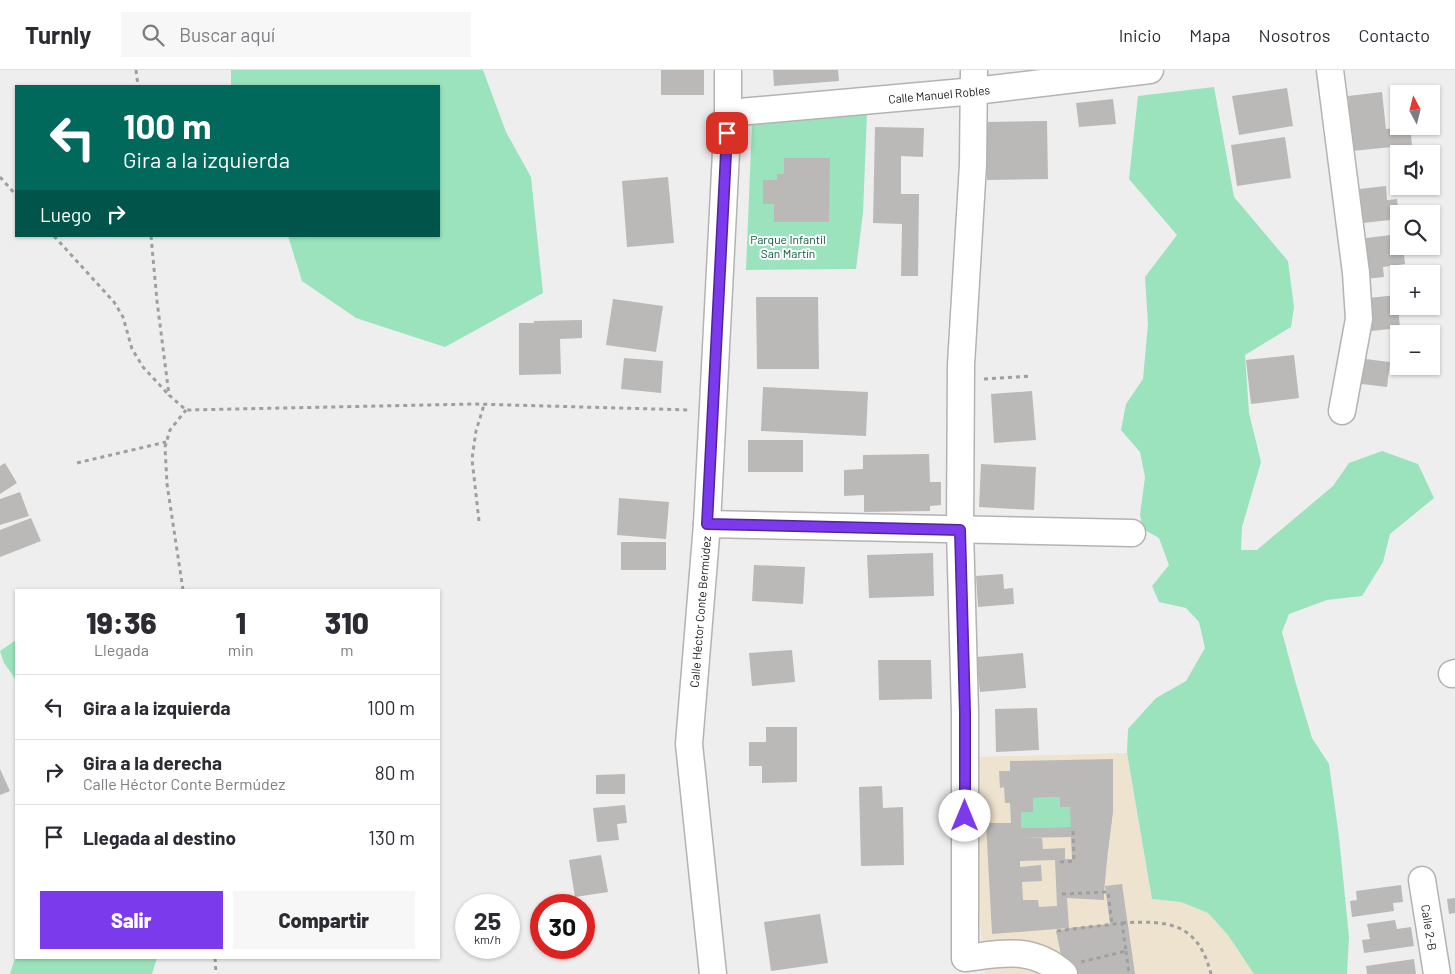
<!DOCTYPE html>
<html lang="es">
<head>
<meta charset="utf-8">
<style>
  :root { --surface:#fff; --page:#f7f7f7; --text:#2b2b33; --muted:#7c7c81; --line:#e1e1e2; --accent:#7c3aed }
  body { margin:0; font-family:Barlow,sans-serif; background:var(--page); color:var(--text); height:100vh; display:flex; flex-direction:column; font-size:19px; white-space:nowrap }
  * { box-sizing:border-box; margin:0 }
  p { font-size:16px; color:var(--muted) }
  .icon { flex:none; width:28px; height:28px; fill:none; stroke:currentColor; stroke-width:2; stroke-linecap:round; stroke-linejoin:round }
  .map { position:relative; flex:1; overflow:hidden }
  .side { position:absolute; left:15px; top:519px; width:425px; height:370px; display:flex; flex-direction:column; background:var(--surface); border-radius:0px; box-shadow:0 1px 4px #0004 }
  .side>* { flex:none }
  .hud { position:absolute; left:15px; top:15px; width:425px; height:152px; border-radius:0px; box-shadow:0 1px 4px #0004; background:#00695c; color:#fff; overflow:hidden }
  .needle { width:32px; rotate:353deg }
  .tools { position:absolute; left:1390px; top:15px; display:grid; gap:10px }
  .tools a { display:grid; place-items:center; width:50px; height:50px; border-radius:0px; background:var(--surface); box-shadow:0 1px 4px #0004; font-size:25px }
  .speed { position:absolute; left:455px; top:824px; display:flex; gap:10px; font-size:25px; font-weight:700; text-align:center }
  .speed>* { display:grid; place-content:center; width:65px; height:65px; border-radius:50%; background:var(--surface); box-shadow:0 1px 4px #0004; line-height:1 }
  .speed small { font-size:12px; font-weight:400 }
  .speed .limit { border:8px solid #d22; background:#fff; color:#111 }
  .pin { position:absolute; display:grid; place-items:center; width:42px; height:42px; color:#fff; margin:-21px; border-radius:10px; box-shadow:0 2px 8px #0006 }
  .me { position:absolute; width:55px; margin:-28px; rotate:0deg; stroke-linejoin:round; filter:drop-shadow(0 0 4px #0008) }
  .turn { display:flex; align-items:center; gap:18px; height:105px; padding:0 25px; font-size:22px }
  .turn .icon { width:65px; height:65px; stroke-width:2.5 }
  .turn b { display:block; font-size:35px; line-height:42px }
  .then { display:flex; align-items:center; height:48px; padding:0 25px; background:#0003; gap:10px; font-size:19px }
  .eta { display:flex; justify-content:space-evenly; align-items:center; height:85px; text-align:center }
  .eta b { font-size:30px; font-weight:800; line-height:35px }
  .action { display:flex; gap:10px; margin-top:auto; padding:10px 25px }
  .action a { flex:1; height:58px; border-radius:0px; background:var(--accent); color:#fff; font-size:20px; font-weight:800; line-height:58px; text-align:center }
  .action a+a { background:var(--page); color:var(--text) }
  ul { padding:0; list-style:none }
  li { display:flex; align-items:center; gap:15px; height:65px; padding:0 25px; border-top:1px solid var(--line) }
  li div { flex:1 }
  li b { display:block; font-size:19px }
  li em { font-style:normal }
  header { display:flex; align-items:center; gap:30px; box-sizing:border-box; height:70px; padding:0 25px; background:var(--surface); border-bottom:1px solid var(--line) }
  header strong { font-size:24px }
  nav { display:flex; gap:28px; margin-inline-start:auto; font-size:18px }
  .search { width:350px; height:45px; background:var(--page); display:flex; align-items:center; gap:12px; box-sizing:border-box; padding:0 18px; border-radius:0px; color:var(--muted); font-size:19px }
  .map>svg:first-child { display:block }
  .education { fill:#eee3ce }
  .green { fill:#9ae3bc }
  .building { fill:#bab9b8; fill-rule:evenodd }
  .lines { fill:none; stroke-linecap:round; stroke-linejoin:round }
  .minor-casing { stroke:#b3b3b4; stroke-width:29 }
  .path { stroke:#9f9f9f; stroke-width:3; stroke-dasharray:4 4; stroke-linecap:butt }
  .minor { stroke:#fff; stroke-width:26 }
  .route-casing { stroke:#51269a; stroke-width:12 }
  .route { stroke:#7c3aed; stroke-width:9 }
  .labels { text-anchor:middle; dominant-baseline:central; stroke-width:4; stroke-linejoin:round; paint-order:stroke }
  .street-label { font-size:12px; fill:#191919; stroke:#fff }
  .park-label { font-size:12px; fill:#085638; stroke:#fff }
</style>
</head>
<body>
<header>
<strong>Turnly</strong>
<div class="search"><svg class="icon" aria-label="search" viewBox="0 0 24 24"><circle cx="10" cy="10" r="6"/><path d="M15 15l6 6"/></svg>Buscar aquí</div>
<nav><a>Inicio</a><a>Mapa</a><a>Nosotros</a><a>Contacto</a></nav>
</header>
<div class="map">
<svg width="1455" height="904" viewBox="0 0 1455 904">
  <rect width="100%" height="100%" fill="#eeeeef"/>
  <path class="education" d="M1127,683L1152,829L1181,832L1208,843L1228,865L1254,904H985L980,854L973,687Z"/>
  <g class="green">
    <path d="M231,0H483L506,62L531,107L543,223L445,277L356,248L302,211L288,166H439V16H231Z"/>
    <path d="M1214,17L1234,127L1288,191L1294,237L1291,257L1245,285L1249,343L1261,392L1242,457L1241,480H1257L1333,416L1349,393L1382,381L1418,394L1434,428L1390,464L1383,492L1362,526L1327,530L1289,544L1282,562L1296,614L1312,668L1329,694L1339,767L1349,867L1347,904H1254L1228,865L1208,843L1181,832L1152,829L1127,683L1128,659L1156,628L1186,611L1205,578L1199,552L1186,538L1159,532L1152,516L1169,495L1159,468L1143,459L1140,445L1145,407L1140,382L1121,360L1126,334L1143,309L1148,254L1145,207L1177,165L1129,109L1138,26Z"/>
    <path d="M867,44L863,143L856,199L746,200L752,54Z"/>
    <path d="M16,570V610L4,593L0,581Z"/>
    <path d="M1060,727V737H1070L1071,741H1113L1108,781H1072L1071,757L1021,758V742H1033V728Z"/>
    <path d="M16,885V888H157L152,904H10Z"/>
  </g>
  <g class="building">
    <rect x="661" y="0" width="43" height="25"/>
    <path d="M773,0H838L839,11L774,16Z"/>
    <path d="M1287,18L1293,56L1239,65L1232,26Z"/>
    <path d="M1382,22L1386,59L1410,56L1412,75L1342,82L1338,35L1349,34L1348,26Z"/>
    <path d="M1113,29L1116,54L1079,57L1076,33Z"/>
    <path d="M1047,51L1048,109L987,110L986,52Z"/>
    <path d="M875,57L924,58L923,87L901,86V124H919L918,206H901L902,154L873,153Z"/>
    <path d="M1285,67L1291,108L1237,116L1231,75Z"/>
    <path d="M784,88H830L829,152H774V134H763V110H777V104H784Z"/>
    <path d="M668,107L674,173L627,177L622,111Z"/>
    <path d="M1386,116L1387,130L1397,129L1399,149L1354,154L1350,120Z"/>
    <path d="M1399,164V176H1403L1405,194L1383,197L1384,207L1364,209L1358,169Z"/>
    <path d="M1397,225L1400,258L1371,261L1368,228Z"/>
    <path d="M756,227H818L819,299H757Z"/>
    <path d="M613,229L663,236L656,282L606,275Z"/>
    <path d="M582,250V268L560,269L561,304L519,305V253H534V251Z"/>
    <path d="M1294,285L1299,328L1251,334L1246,290Z"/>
    <path d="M624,288L663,291L661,323L621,319Z"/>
    <path d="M1357,288L1390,292L1387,317L1354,313Z"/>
    <path d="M763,317L868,322L866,366L761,361Z"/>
    <path d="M1032,321L1036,370L994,373L991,324Z"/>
    <rect x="748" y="370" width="55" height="32"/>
    <path d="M929,384L930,412H941V435L930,436V441L864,442V425L844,426V400L863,399V385Z"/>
    <path d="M5,393L17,413L0,424V396Z"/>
    <path d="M981,394L1036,397L1034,440L979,437Z"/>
    <path d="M20,422L29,446L0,455V429Z"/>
    <path d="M619,428L669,432L666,469L617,465Z"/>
    <path d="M31,448L41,471L0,487V460Z"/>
    <rect x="621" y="472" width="45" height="28"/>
    <path d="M933,483L934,526L869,528L867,485Z"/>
    <path d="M754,495L805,497L803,534L752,531Z"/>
    <path d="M1003,504L1004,519L1013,518L1014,534L978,537L976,506Z"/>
    <path d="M792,580L795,612L752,616L749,583Z"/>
    <path d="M1023,583L1026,618L980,622L976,587Z"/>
    <path d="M878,590H931L932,629L879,630Z"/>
    <path d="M1037,638L1039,680L996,682L995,639Z"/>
    <path d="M766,657H797V712L762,713V696H749V672H766Z"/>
    <path d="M1113,689V741L1108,781L1104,822V830L1067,828L1069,858L1110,854L1105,816L1122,814L1135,904H1076L1064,899L1056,861L1069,858L992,864L986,753H1011L1010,733H1005L1004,717L1000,718L999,701H1010V691ZM1060,727V737H1070L1071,757L1021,758V742H1033V728ZM1071,767L1072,789H1065V778L1043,779L1042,768H1021ZM1055,790L1057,836L1039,837L1038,830H1023L1022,812L1042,811L1041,795L1020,797V791Z"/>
    <path d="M0,699L10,721L0,725Z"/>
    <path d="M625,704V724H596V705Z"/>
    <path d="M882,716L883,738L903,737L904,795L861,796L859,717Z"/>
    <path d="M625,735L627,753L617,754L619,770L597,772L593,738Z"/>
    <path d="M601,785L608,822L575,827L569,790Z"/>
    <path d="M1401,815L1403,832L1393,833L1394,841L1352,847L1350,831L1357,830L1356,821Z"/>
    <path d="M1455,828V843L1449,844L1447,829Z"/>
    <path d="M820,844L828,893L771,901L764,852Z"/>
    <path d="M1395,850L1397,859L1411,857L1414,876L1364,883L1362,870L1370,869L1367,854Z"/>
    <path d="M1414,889L1416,904H1367L1366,896Z"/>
  </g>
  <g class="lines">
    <defs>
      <g id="minor">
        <path d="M974,0L973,94L961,295L960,460L965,643V888C1003,883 1033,876 1064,904"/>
        <path d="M1330,0L1356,203L1359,249L1342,341"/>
        <path id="s1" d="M728,43L975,21L1150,0"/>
        <path d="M707,454L1132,463"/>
        <path d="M1452,604L1455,603"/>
        <path id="s2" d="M1422,810L1437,904"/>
        <path id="s3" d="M713,904L689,674L707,454L728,43V0"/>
      </g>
    </defs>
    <use href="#minor" class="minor-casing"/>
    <g class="path">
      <path d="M136,0L138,16"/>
      <path d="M0,107L16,125"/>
      <path d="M54,166L114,232L123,247L132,279L143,297L169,325"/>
      <path d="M151,166L157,231L169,325L186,340L474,334L691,340"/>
      <path d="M984,309L1030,306"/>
      <path d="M77,393L166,372"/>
      <path d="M479,451L472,389L476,361L484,335"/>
      <path d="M183,520L167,414L165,377L170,360L186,340"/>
      <path d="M1060,792L1074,791L1073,760"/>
      <path d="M1062,824L1108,822L1112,854"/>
      <path d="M1122,853C1169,850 1198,853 1211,904"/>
      <path d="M1057,861L1122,853L1126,881L1081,892"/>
      <path d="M1126,881L1129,904"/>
      <path d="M215,888L216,904"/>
    </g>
    <use href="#minor" class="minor"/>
  </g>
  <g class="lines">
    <defs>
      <path id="route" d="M727,63L707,454L960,460L965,643V746"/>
    </defs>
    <use href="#route" class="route-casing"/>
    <use href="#route" class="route"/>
  </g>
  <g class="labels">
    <g class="street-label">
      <text stroke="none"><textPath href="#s1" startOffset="212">Calle Manuel Robles</textPath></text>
      <text stroke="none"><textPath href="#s3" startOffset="364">Calle Héctor Conte Bermúdez</textPath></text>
      <text stroke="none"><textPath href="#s2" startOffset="48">Calle 2-B</textPath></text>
    </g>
    <g class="park-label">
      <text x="788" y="169">Parque Infantil<tspan x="788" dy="14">San Martín</tspan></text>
    </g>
  </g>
</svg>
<div class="tools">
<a><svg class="needle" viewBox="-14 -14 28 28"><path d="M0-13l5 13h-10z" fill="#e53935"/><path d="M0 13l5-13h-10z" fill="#7c7c81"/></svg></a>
<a><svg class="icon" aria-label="sound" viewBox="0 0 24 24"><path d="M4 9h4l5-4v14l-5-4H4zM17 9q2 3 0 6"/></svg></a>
<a><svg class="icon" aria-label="search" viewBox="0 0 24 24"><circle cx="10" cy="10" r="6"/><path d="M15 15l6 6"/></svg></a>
<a>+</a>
<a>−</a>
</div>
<div class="speed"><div>25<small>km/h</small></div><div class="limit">30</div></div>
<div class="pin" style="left:727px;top:63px;background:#d93025"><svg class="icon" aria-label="arrive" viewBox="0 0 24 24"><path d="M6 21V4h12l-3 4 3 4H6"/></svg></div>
<svg class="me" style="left:965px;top:746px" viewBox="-20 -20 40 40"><circle r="19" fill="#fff"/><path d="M0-13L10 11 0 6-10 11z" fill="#7c3aed"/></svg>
<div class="hud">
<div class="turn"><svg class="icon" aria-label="left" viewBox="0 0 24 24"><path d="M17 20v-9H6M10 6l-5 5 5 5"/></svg><div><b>100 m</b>Gira a la izquierda</div></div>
<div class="then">Luego<svg class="icon" aria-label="right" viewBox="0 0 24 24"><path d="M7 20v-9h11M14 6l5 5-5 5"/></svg></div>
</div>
<section class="side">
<div class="eta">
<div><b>19:36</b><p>Llegada</p></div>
<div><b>1</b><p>min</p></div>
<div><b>310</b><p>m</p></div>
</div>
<ul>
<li><svg class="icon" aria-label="left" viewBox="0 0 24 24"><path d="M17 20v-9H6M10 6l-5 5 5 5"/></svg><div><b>Gira a la izquierda</b></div><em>100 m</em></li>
<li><svg class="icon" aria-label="right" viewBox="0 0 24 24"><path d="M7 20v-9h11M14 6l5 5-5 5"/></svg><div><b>Gira a la derecha</b><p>Calle Héctor Conte Bermúdez</p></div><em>80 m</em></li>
<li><svg class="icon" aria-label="arrive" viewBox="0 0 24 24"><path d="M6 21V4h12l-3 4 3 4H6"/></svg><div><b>Llegada al destino</b></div><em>130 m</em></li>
</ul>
<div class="action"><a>Salir</a><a>Compartir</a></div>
</section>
</div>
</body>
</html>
